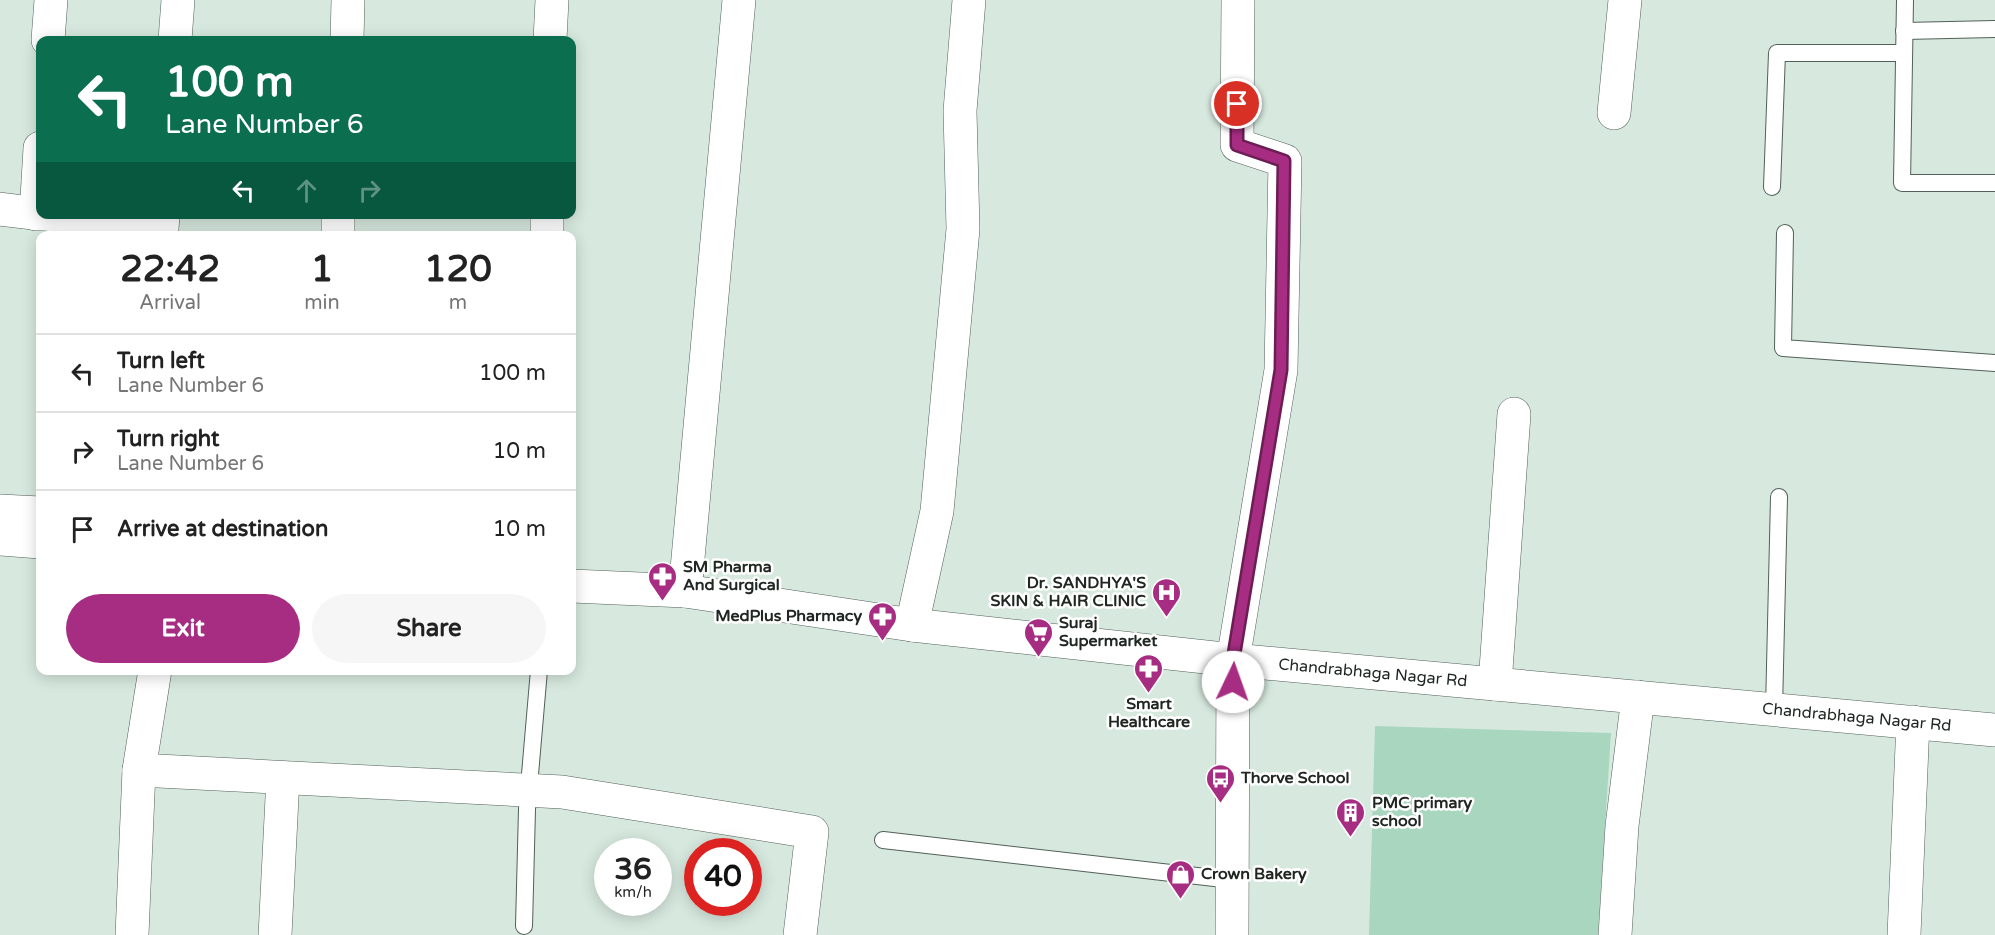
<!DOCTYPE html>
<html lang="en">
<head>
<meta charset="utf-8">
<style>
  :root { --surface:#fff; --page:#f6f6f6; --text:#222; --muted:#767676; --line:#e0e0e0; --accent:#a62d82 }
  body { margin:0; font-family:"Varela Round",sans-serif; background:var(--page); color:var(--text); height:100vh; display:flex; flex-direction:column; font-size:22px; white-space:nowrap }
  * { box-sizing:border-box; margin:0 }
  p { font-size:20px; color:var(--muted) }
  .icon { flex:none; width:33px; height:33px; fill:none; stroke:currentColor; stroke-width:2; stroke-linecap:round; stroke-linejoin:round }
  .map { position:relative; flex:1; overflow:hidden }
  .side { position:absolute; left:36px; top:231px; width:540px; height:444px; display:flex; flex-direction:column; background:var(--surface); border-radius:12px; box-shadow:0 3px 15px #0003 }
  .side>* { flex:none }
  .banner { position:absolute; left:36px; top:36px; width:540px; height:183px; border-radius:12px; box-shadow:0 3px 15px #0003; background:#0b6e4f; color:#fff; overflow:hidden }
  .speed { position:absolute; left:594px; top:838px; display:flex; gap:12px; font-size:30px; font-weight:700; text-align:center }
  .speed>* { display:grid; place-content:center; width:78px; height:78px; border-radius:50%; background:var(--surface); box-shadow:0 3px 15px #0003; line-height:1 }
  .speed small { font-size:15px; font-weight:400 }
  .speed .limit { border:9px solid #d22; background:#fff; color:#111 }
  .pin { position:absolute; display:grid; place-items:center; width:51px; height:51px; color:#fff; margin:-26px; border:3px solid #fff; border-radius:50%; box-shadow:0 2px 6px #0007 }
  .me { position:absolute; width:66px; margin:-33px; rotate:3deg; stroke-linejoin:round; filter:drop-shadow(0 0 4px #0008) }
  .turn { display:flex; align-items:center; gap:21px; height:126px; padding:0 30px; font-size:27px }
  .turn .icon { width:78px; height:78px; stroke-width:2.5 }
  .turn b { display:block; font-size:42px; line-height:51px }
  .lanes { display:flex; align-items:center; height:57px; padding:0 30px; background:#0003; justify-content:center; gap:30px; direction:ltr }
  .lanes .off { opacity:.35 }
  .eta { display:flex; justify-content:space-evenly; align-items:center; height:102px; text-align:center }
  .eta b { font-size:36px; font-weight:700; line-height:42px }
  .cta { display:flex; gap:12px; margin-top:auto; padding:12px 30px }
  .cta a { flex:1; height:69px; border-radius:36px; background:var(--accent); color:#fff; font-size:24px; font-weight:700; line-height:69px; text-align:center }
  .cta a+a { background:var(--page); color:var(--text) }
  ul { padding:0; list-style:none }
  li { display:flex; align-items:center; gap:18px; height:78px; padding:0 30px; border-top:2px solid var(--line) }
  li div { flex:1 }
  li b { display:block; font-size:22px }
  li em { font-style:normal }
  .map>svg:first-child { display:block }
  .green { fill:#a9d6bf }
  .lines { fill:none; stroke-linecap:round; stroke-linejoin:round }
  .lane-casing { stroke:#516058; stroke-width:18 }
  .street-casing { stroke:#516058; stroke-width:34 }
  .secondary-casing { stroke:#516058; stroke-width:34 }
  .lane { stroke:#fff; stroke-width:16 }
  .street { stroke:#fff; stroke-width:33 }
  .secondary { stroke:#fff; stroke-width:33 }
  .route-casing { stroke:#6c1d54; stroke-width:15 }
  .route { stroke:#a62d82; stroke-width:10 }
  .labels { text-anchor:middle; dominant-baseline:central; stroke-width:5; stroke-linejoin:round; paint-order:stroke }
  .poi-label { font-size:16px; font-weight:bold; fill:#202723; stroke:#fff; text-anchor:start }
  .street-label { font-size:16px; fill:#202723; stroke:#fff }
</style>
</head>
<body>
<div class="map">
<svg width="1995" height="935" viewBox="0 0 1995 935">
  <rect width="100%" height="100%" fill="#d7e9df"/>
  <path class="green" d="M1375,726L1611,733L1598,935H1369Z"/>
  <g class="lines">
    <defs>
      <g id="lane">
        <path d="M1905,0L1902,183H1995"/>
        <path d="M1904,31L1995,29"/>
        <path d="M1772,187L1777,53H1904"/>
        <path d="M1785,233L1783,348L1995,363"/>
        <path d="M1774,709L1779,497"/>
        <path d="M883,840L1232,880"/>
        <path d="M524,926L527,809L539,670"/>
      </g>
      <g id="street">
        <path d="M48,40L51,0"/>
        <path d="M175,40L178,0"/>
        <path d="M347,40L348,0"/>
        <path d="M550,40L552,0"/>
        <path d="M1614,113L1625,0"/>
        <path d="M0,209L40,214"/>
        <path d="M36,214L40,148"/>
        <path d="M44,214L162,229L163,214"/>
        <path d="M338,236V214"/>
        <path d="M547,236V214"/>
        <path d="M685,591L739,0"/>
        <path d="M912,625L937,511L963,229L960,111L969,0"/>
        <path d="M1233,660L1281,370L1285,161L1237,145L1238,0"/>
        <path d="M1495,684L1514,414"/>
        <path d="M139,770L562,792L812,832L800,935"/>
        <path d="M132,935L139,770L155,670"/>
        <path d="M275,935L283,778"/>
        <path d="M1615,935L1622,826L1638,697"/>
        <path d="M1904,935L1913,722"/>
      </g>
      <g id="secondary">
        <path d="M0,511L40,513"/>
        <path d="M0,539L40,542"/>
        <path id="s1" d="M572,586L685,591L912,625L1233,660L1995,730"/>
        <path d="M1232,935L1233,660"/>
      </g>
    </defs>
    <use href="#lane" class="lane-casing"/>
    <use href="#street" class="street-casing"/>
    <use href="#secondary" class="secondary-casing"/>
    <use href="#lane" class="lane"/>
    <use href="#street" class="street"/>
    <use href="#secondary" class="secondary"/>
  </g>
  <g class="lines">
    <defs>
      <path id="route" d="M1233,682V660L1281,370L1284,161L1237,145V104"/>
    </defs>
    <use href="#route" class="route-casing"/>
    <use href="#route" class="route"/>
  </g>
  <defs>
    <symbol id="pharmacy-pin" viewBox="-11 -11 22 30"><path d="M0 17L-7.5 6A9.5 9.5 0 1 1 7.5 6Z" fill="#a62d82" stroke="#fff"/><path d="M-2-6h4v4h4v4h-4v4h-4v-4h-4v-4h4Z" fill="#fff"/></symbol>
    <symbol id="hospital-pin" viewBox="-11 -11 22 30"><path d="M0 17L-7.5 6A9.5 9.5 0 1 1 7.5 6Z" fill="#a62d82" stroke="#fff"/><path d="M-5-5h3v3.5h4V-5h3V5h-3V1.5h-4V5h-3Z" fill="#fff"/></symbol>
    <symbol id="supermarket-pin" viewBox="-11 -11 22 30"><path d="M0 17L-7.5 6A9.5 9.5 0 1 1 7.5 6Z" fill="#a62d82" stroke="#fff"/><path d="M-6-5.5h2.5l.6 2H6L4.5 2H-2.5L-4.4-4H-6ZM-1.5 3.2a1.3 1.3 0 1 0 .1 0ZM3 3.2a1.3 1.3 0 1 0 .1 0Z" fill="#fff"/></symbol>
    <symbol id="bus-pin" viewBox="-11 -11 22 30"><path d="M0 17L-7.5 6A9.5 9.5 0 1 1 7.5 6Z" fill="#a62d82" stroke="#fff"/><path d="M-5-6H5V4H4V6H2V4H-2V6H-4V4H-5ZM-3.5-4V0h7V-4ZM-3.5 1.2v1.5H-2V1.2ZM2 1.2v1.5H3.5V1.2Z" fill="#fff"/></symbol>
    <symbol id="building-pin" viewBox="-11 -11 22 30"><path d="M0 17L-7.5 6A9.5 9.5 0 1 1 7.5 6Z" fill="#a62d82" stroke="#fff"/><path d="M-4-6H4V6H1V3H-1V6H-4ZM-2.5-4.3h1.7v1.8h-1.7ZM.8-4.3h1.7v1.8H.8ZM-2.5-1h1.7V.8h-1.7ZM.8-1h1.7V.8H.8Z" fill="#fff"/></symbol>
    <symbol id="shop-pin" viewBox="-11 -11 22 30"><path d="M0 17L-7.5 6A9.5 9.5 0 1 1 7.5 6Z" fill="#a62d82" stroke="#fff"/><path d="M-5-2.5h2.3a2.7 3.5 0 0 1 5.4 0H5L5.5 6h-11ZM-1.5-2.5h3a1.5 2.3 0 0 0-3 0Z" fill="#fff"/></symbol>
  </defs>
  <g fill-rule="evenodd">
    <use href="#pharmacy-pin" x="646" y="560" width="33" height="45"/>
    <use href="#hospital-pin" x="1150" y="576" width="33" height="45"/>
    <use href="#pharmacy-pin" x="866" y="600" width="33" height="45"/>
    <use href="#supermarket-pin" x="1022" y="616" width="33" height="45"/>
    <use href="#pharmacy-pin" x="1132" y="652" width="33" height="45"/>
    <use href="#bus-pin" x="1204" y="762" width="33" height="45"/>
    <use href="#building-pin" x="1334" y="796" width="33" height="45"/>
    <use href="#shop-pin" x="1164" y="858" width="33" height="45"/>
  </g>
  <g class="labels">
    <g class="poi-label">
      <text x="683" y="567">SM Pharma<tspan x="683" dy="18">And Surgical</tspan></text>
      <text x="1146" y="583" text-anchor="end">Dr. SANDHYA'S<tspan x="1146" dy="18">SKIN &amp; HAIR CLINIC</tspan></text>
      <text x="862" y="616" text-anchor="end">MedPlus Pharmacy</text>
      <text x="1059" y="623">Suraj<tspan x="1059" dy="18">Supermarket</tspan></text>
      <text x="1149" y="704" text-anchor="middle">Smart<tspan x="1149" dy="18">Healthcare</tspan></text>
      <text x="1241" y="778">Thorve School</text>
      <text x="1372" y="803">PMC primary<tspan x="1372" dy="18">school</tspan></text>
      <text x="1201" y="874">Crown Bakery</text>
    </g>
    <g class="street-label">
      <text stroke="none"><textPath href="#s1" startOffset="806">Chandrabhaga Nagar Rd</textPath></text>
      <text stroke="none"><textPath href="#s1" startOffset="1292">Chandrabhaga Nagar Rd</textPath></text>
    </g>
  </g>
</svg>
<div class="speed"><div>36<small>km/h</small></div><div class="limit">40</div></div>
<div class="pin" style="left:1237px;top:104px;background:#d93025"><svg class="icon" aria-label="arrive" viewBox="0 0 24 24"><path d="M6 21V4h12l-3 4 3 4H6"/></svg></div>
<svg class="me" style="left:1233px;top:682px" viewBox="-20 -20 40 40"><circle r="19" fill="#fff"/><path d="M0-13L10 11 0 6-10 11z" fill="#a62d82"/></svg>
<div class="banner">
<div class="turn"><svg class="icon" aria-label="left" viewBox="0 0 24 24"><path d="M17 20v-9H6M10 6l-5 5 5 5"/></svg><div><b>100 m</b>Lane Number 6</div></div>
<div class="lanes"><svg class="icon" aria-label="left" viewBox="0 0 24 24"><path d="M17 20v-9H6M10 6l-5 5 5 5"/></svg><svg class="icon off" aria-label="ahead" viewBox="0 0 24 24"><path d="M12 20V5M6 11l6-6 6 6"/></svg><svg class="icon off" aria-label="right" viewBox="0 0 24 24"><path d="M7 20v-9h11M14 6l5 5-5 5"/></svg></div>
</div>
<section class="side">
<div class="eta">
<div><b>22:42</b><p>Arrival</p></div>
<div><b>1</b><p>min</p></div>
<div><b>120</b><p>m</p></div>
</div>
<ul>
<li><svg class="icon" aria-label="left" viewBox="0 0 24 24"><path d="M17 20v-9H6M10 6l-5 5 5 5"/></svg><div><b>Turn left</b><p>Lane Number 6</p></div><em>100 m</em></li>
<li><svg class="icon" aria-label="right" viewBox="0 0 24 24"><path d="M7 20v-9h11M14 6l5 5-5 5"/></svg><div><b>Turn right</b><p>Lane Number 6</p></div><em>10 m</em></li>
<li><svg class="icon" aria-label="arrive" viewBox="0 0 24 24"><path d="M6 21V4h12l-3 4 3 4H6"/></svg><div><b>Arrive at destination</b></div><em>10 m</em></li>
</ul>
<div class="cta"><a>Exit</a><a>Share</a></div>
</section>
</div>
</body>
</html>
